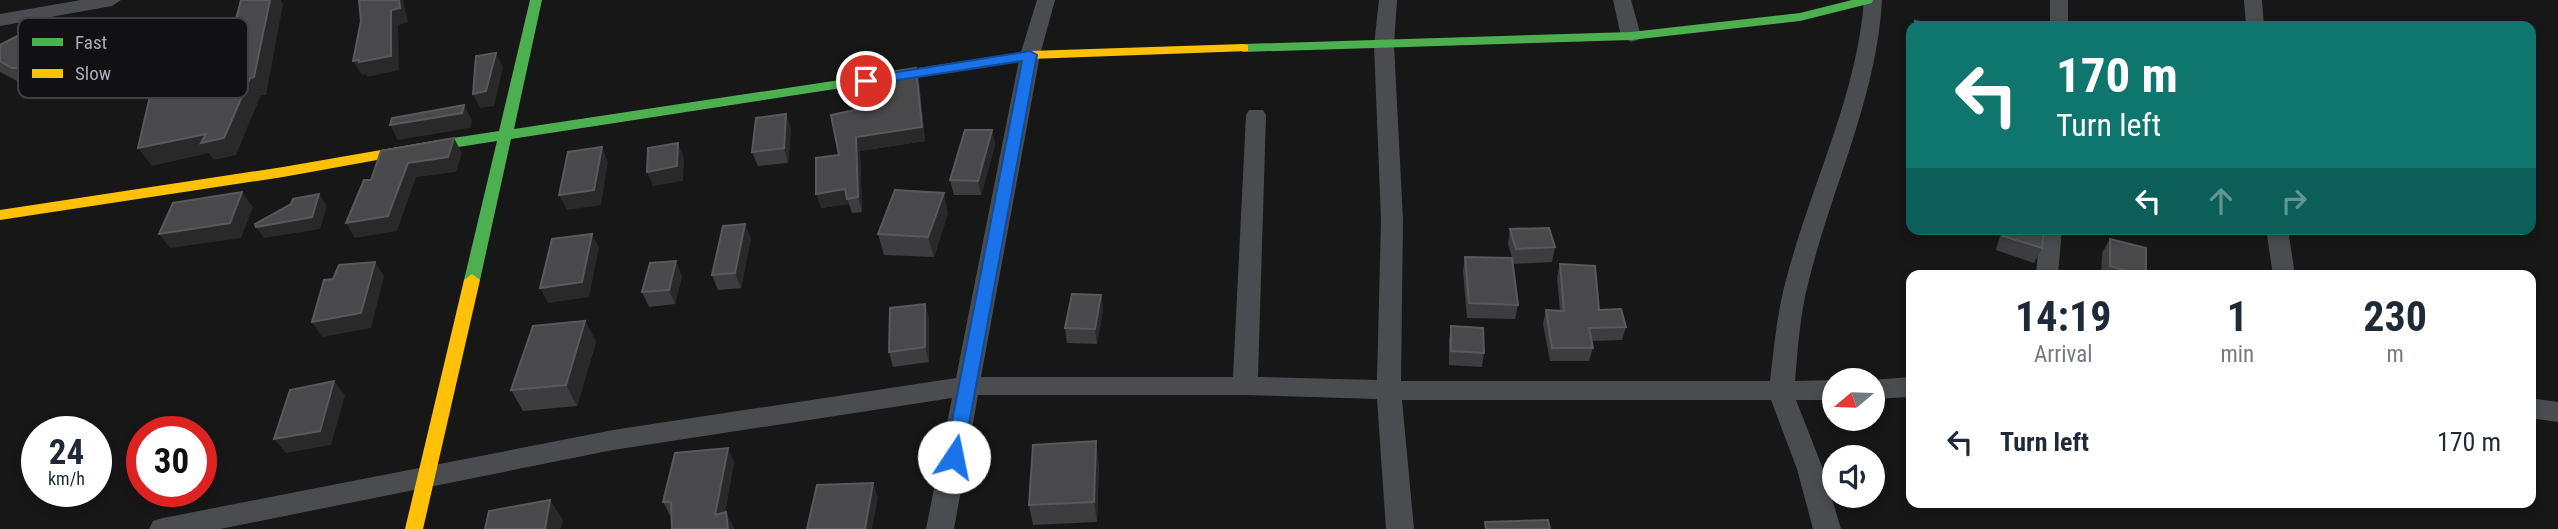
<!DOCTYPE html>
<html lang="en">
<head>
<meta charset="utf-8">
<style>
  :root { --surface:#fff; --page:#f6f6f7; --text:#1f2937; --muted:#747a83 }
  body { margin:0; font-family:"Roboto Condensed",sans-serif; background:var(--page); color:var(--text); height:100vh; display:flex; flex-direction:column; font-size:26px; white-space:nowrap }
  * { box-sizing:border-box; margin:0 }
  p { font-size:23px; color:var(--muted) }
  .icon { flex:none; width:38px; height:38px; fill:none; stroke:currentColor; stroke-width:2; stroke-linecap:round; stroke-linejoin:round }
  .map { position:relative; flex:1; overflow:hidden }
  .details { position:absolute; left:1906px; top:270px; width:630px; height:238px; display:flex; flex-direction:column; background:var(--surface); border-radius:14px; box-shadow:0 4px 10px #0003 }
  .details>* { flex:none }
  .banner { position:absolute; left:1906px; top:21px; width:630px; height:214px; border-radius:14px; box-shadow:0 4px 10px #0003; background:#0f766e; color:#fff; overflow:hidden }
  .needle { width:46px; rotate:251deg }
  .fabs { position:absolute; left:1822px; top:368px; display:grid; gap:14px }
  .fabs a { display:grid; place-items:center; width:63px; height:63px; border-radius:50%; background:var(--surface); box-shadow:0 4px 10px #0003; font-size:35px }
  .speed { position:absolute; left:21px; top:416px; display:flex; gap:14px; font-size:35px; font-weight:700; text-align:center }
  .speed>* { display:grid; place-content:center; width:91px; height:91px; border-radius:50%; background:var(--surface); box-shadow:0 4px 10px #0003; line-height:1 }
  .speed small { font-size:18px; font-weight:400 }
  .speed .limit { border:10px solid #d22; background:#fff; color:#111 }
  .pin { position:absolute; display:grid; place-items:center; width:60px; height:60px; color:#fff; margin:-30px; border:4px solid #fff; border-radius:50%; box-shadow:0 2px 7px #0007 }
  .me { position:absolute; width:77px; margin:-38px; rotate:11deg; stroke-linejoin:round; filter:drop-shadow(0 0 5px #0008) }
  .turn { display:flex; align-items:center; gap:24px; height:147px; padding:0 35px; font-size:32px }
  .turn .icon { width:91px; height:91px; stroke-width:2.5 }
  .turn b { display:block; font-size:49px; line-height:60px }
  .lanes { display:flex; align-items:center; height:66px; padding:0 35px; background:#0003; justify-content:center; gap:35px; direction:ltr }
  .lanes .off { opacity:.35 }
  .eta { display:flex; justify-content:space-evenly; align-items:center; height:119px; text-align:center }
  .eta b { font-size:42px; font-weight:700; line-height:49px }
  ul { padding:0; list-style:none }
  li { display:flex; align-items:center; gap:21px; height:105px; padding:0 35px }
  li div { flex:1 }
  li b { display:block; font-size:26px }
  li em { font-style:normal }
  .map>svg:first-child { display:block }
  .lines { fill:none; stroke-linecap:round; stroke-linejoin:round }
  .street { fill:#4b4c50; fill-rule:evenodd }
  .fast { fill:#4caf50; fill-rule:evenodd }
  .slow { fill:#ffc107; fill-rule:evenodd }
  .wall { fill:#3d3d3f }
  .shaded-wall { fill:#29292a }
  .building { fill:#49494c; stroke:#58595d; stroke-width:2 }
  .route { fill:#1a73e8; stroke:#114b97; stroke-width:2 }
  .key { fill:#111113; stroke:#3e4045; stroke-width:2 }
  .key-label { font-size:19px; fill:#a8adb8 }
</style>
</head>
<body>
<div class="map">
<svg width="2558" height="529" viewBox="0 0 2558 529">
  <rect width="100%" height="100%" fill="#171717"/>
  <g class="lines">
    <g class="street">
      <path d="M81,0H121L112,6L0,26V14Z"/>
      <path d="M1037,0H1055L1040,55L981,377H1233L1246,115L1249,110H1263L1266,115L1258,377L1377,380L1381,220L1374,45L1379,0H1397L1394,45L1403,220L1401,381H1770C1774,347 1777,313 1786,280C1810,187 1857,96 1864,0H1882C1877,96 1832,187 1809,280C1800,313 1798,347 1795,381L1834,380V400H1796L1823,469L1841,529H1813L1797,469L1771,400H1402L1414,529H1386L1377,399L1245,395H978L954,529H926L952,398L613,450L220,529H149L153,521L163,518L613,430L956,378L1020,55Z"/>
      <path d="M1613,0H1631L1641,36L1638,40L1631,42L1621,36Z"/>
      <rect x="2050" y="0" width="18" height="26"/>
      <path d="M2244,0H2262L2264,26H2246Z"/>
      <path d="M2040,229H2062L2058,275H2036Z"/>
      <path d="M2266,229H2288L2295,275H2273Z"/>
      <path d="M1911,377V397L1872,399L1871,380Z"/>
      <path d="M2530,398L2558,402V422L2530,418Z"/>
    </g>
    <g class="fast">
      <path d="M530,0H542L514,129L939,65L946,69L939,73L511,139L480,280L472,286L464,280L497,141L433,151L426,146L433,141L499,131Z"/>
      <path d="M1852,0H1873L1872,3L1800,21L1631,40L1243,52L1236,48L1243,44L1631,32L1800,13Z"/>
    </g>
    <g class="slow">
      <path d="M1243,44L1248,45V51L1030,59L939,73L932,69L939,65L1030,51Z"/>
      <path d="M433,141L438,143L440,146L438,149L283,177L0,220V210L283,167Z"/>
      <path d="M472,274L480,280L423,529H405L464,280Z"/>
    </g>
  </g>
  <g class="wall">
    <path d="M1911,32V55L1907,54Z"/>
    <path d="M84,35L97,53L38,86H27L0,72V45Z"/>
    <path d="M919,82L925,141L860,151L862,212L852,213L849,204L821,208L864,108Z"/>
    <path d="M791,128L788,163L758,166L752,152Z"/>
    <path d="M992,130L995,145L981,195H954L950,180Z"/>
    <path d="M948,213L934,257L884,255L878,234Z"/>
    <path d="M1510,229L1555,247L1552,262L1513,264L1518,305L1515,319L1467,318L1463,271L1465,257L1512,258L1508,244Z"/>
    <path d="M2002,229H2044L2042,248L2034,263L1996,250Z"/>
    <path d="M751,238L741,288L718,290L712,275Z"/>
    <path d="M2110,239L2146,275H2101L2102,253Z"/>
    <path d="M1560,264L1599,310L1626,327L1622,340L1591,341L1593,348L1589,361H1550L1543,324L1546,310L1560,311L1557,277Z"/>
    <path d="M682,276L675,304L649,307L642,292Z"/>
    <path d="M1101,295L1103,310L1097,344L1067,343L1065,328Z"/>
    <path d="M925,304L929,319V362L893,367L889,352Z"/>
    <path d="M585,321L596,342L577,406L523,411L511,390Z"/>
    <path d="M1451,326L1484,353L1482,367L1449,365V340Z"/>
    <path d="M734,462L725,512L733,526L734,529H672L671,517L663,502Z"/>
    <path d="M1099,462L1097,522L1033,525L1029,505Z"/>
  </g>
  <g class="shaded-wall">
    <path d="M270,0H281L283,4L266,95H261L236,155L214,160L209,153L152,166L138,148L250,78Z"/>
    <path d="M399,0H403L408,22L398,25L399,70L367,77L366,74L362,75L353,61Z"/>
    <path d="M84,35L97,53L38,86L24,68Z"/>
    <path d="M496,53L503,67L494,106L480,108L473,94Z"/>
    <path d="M916,68L919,82L925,141L860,151L862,212L858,197L856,137Z"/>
    <path d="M464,105L472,120L470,128L398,140L390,125Z"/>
    <path d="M786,114L791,128L788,163L784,148Z"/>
    <path d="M992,130L995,145L981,195L978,181Z"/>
    <path d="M454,138L462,153L456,172L416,177L397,231L355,238L346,223L408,163Z"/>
    <path d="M678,143L684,158L683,181L653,186L647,172Z"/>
    <path d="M602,147L608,162L601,205L567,210L559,195Z"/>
    <path d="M845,189L849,204L821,208L816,194Z"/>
    <path d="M242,192L253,207L241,238L170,248L159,234Z"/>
    <path d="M944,193L948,213L934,257L928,237Z"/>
    <path d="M319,194L327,206L320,229L264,238L256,227Z"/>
    <path d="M745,224L751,238L741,288L735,273Z"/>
    <path d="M592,234L599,248L589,297L548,303L540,288Z"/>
    <path d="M676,261L682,276L675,304L669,290Z"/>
    <path d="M375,262L384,276L371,328L322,337L312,322Z"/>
    <path d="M1101,295L1103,310L1097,344L1095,329Z"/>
    <path d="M925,304L929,319V362L925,347Z"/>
    <path d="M585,321L596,342L577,406L566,385Z"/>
    <path d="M334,381L345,395L331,445L286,453L274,439Z"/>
    <path d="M1096,441L1099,462L1097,522L1094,502Z"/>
    <path d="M728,448L734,462L722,529L715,515Z"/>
    <path d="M873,483L878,498L872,529H865Z"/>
    <path d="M550,500L563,520L561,529H545Z"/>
    <path d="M726,512L733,526L734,529H728Z"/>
  </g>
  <g class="building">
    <path d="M241,0H270L254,77L250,78L224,138L201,143L206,134L138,148L150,96L220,81Z"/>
    <path d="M359,0H399L400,8L391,10V56L359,62V60L353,61L361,21Z"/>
    <path d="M48,20L84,35L24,68H12L0,61V45Z"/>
    <path d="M1915,21L1937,25V26H1915Z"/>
    <path d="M496,53L486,91L473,94L476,56Z"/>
    <path d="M916,68L922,127L856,137L858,197L847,199L845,189L816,194V158L839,155L831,115L864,108V76Z"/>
    <path d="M464,105L462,113L390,125L392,118Z"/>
    <path d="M786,114L784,148L752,152L756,118Z"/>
    <path d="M965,130H992L978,181L950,180Z"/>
    <path d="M454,138L448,157L408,163L388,216L346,223L364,180H371L381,151Z"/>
    <path d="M678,143L677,166L647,172L648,148Z"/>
    <path d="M602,147L594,190L559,195L568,152Z"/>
    <path d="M895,190L944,193L928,237L878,234Z"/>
    <path d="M242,192L230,223L159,234L173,203Z"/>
    <path d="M319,194L312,217L256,227L255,224L291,204L293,199Z"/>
    <path d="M745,224L735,273L712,275L723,226Z"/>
    <path d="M1549,228L1555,247L1516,249L1510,229Z"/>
    <path d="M2005,229H2044L2042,248L2003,236Z"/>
    <path d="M592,234L582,282L540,288L552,239Z"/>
    <path d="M2110,239L2146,248V275H2142L2110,266Z"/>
    <path d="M1465,257L1512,258L1518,305L1469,303Z"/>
    <path d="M676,261L669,290L642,292L650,263Z"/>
    <path d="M375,262L361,313L312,322L324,280L333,279L339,265Z"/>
    <path d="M1560,264L1595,266L1599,310L1621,309L1626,327L1589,328L1593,348H1552L1546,310L1564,311Z"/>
    <path d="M1072,294L1101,295L1095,329L1065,328Z"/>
    <path d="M925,304V347L889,352L890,308Z"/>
    <path d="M585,321L566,385L511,390L533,326Z"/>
    <path d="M1451,326L1483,328L1484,353L1451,351Z"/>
    <path d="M334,381L320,431L274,439L290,390Z"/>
    <path d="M1096,441L1094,502L1029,505L1033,445Z"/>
    <path d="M728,448L715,515L726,512L728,529H672L671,502H663L675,453Z"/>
    <path d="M873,483L865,529H807L817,485Z"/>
    <path d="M550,500L545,529H485L489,511Z"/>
    <path d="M1548,520L1550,529H1486L1485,522Z"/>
  </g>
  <path class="route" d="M1030,51L1037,55L963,457L961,463L954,465L948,463L945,457L1022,61L866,85L859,81L866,77Z"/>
  <rect x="18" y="18" width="230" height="80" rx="10" class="key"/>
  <rect x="32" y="38" width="31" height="8" fill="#4caf50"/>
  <rect x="32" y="69" width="31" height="9" fill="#ffc107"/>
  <g class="key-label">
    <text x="75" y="49">Fast</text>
    <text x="75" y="80">Slow</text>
  </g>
</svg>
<div class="fabs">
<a><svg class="needle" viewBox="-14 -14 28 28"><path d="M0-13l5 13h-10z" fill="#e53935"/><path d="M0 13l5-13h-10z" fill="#747a83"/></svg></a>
<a><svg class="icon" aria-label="sound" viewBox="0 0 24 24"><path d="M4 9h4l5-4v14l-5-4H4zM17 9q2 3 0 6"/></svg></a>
</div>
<div class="speed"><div>24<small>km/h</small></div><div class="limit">30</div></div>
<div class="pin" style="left:866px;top:81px;background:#d93025"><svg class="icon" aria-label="arrive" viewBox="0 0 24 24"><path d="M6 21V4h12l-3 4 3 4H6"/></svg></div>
<svg class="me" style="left:954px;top:457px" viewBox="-20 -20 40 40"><circle r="19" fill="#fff"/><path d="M0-13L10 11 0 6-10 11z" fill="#1a73e8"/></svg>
<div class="banner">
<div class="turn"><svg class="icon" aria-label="left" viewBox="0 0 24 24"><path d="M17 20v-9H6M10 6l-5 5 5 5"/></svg><div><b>170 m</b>Turn left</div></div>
<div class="lanes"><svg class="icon" aria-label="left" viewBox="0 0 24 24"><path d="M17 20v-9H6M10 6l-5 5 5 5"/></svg><svg class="icon off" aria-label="ahead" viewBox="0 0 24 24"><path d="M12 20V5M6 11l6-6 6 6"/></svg><svg class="icon off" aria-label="right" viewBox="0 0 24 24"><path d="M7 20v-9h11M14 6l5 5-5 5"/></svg></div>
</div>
<section class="details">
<div class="eta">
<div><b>14:19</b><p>Arrival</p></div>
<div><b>1</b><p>min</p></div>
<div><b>230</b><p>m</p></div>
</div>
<ul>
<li><svg class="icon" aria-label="left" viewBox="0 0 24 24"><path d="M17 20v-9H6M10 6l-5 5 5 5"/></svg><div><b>Turn left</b></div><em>170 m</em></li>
</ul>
</section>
</div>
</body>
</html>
